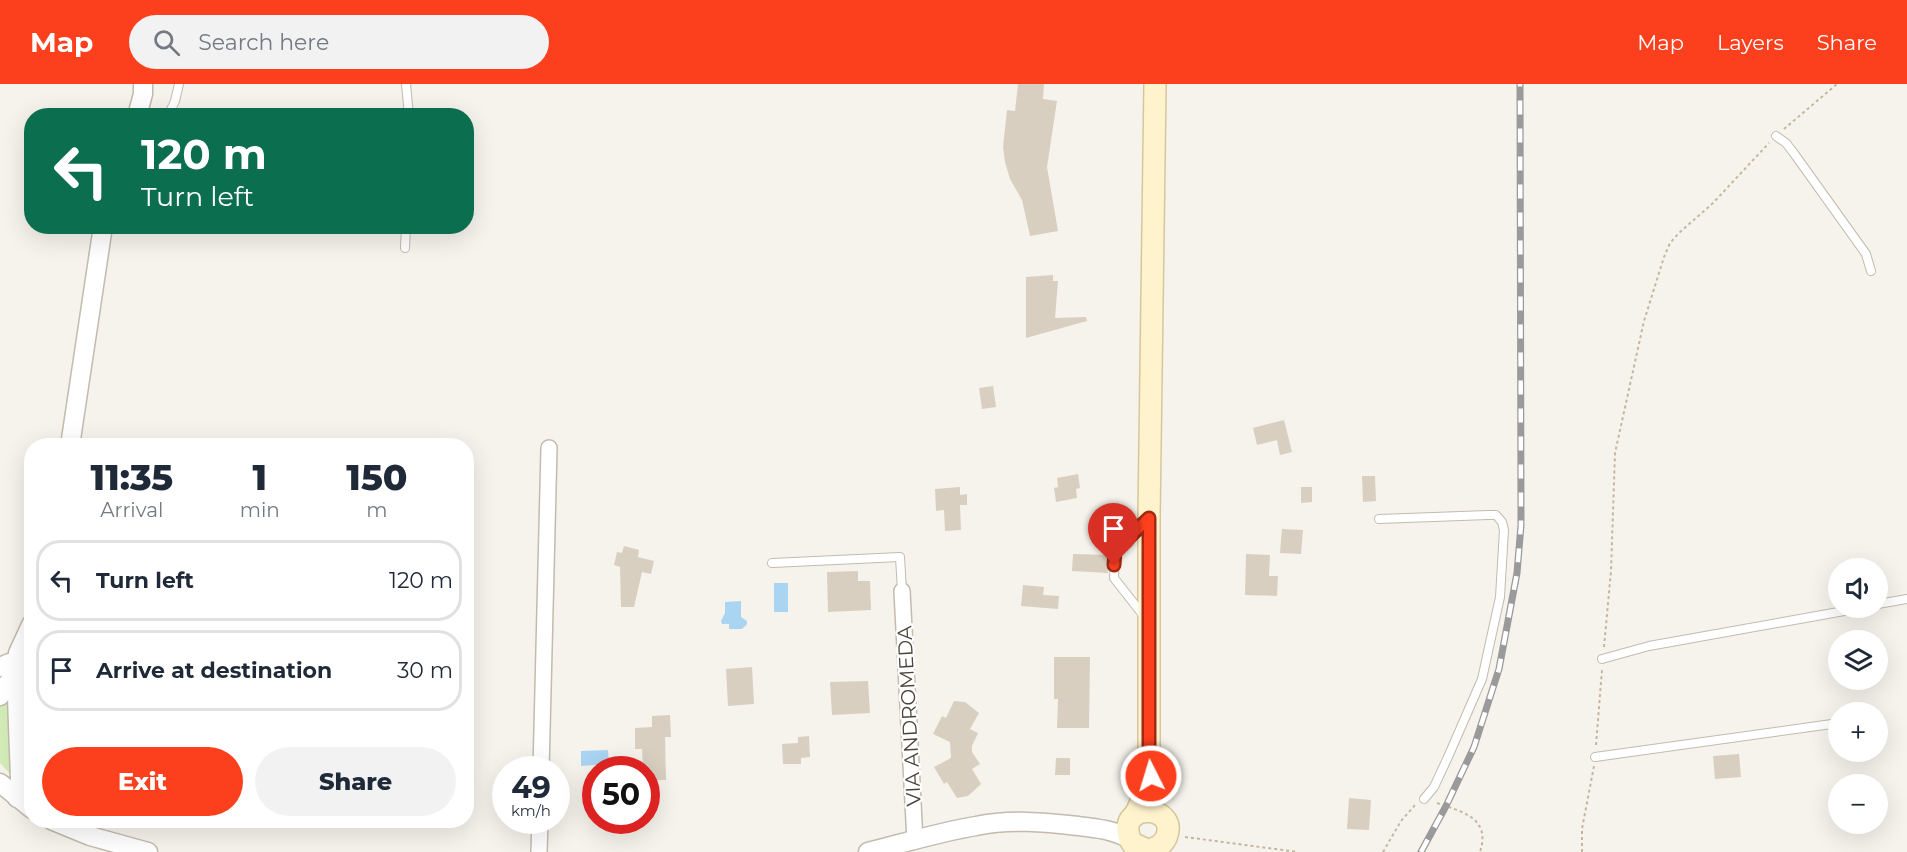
<!DOCTYPE html>
<html lang="en">
<head>
<meta charset="utf-8">
<style>
  :root { --surface:#fff; --page:#f2f2f3; --text:#1f2937; --muted:#747a83; --line:#e0e1e3; --accent:#fc3f1d }
  body { margin:0; font-family:Montserrat,sans-serif; background:var(--page); color:var(--text); height:100vh; display:flex; flex-direction:column; font-size:22px; white-space:nowrap }
  * { box-sizing:border-box; margin:0 }
  p { font-size:20px; color:var(--muted) }
  .icon { flex:none; width:33px; height:33px; fill:none; stroke:currentColor; stroke-width:2; stroke-linecap:round; stroke-linejoin:round }
  .map { position:relative; flex:1; overflow:hidden }
  .sheet { position:absolute; left:24px; top:354px; width:450px; height:390px; display:flex; flex-direction:column; background:var(--surface); border-radius:24px; box-shadow:0 6px 24px #0002 }
  .sheet>* { flex:none }
  .top-card { position:absolute; left:24px; top:24px; width:450px; height:126px; border-radius:24px; box-shadow:0 6px 24px #0002; background:#0b6e4f; color:#fff; overflow:hidden }
  .fabs { position:absolute; left:1828px; top:474px; display:grid; gap:12px }
  .fabs a { display:grid; place-items:center; width:60px; height:60px; border-radius:50%; background:var(--surface); box-shadow:0 6px 24px #0002; font-size:30px }
  .speed { position:absolute; left:492px; top:672px; display:flex; gap:12px; font-size:30px; font-weight:700; text-align:center }
  .speed>* { display:grid; place-content:center; width:78px; height:78px; border-radius:50%; background:var(--surface); box-shadow:0 6px 24px #0002; line-height:1 }
  .speed small { font-size:15px; font-weight:400 }
  .speed .limit { border:9px solid #d22; background:#fff; color:#111 }
  .pin { position:absolute; display:grid; place-items:center; width:51px; height:51px; color:#fff; margin:-62px -26px; border-radius:50% 50% 50% 0; rotate:-45deg; box-shadow:0 0 6px #0007 }
  .pin .icon { rotate:45deg }
  .me { position:absolute; width:66px; margin:-33px; rotate:355deg; stroke-linejoin:round; filter:drop-shadow(0 0 4px #0008) }
  .turn { display:flex; align-items:center; gap:21px; height:126px; padding:0 18px; font-size:27px }
  .turn .icon { width:78px; height:78px; stroke-width:2.5 }
  .turn b { display:block; font-size:42px; line-height:51px }
  .eta { display:flex; justify-content:space-evenly; align-items:center; height:102px; text-align:center }
  .eta b { font-size:36px; font-weight:800; line-height:42px }
  .button { display:flex; gap:12px; margin-top:auto; padding:12px 18px }
  .button a { flex:1; height:69px; border-radius:36px; background:var(--accent); color:#fff; font-size:24px; font-weight:800; line-height:69px; text-align:center }
  .button a+a { background:var(--page); color:var(--text) }
  ul { padding:0; list-style:none }
  li { display:flex; align-items:center; gap:18px; height:81px; margin:0 12px 9px; padding:0 6px; border:3px solid var(--line); border-radius:24px }
  li div { flex:1 }
  li b { display:block; font-size:22px }
  li em { font-style:normal }
  header { display:flex; align-items:center; gap:36px; box-sizing:border-box; height:84px; padding:0 30px; background:var(--accent); color:#fff }
  header strong { font-size:28px }
  nav { display:flex; gap:33px; margin-inline-start:auto; font-size:21px }
  .search { width:420px; height:54px; background:var(--page); display:flex; align-items:center; gap:15px; box-sizing:border-box; padding:0 21px; border-radius:33px; color:var(--muted); font-size:22px }
  .map>svg:first-child { display:block }
  .green { fill:#d2eab5 }
  .water { fill:#a9d4f2 }
  .building { fill:#d8cfc1 }
  .lines { fill:none; stroke-linecap:round; stroke-linejoin:round }
  .service-casing { stroke:#c2bbae; stroke-width:10 }
  .minor-casing { stroke:#c2bbae; stroke-width:18 }
  .tertiary-casing { stroke:#c2bbae; stroke-width:21 }
  .secondary-casing { stroke:#d6c79b; stroke-width:24 }
  .path { stroke:#c4b79f; stroke-width:2; stroke-dasharray:3 3; stroke-linecap:butt }
  .service { stroke:#fff; stroke-width:8 }
  .minor { stroke:#fff; stroke-width:15 }
  .tertiary { stroke:#fff; stroke-width:18 }
  .secondary { stroke:#fff3cd; stroke-width:21 }
  .rail-casing { stroke:#9a9a9a; stroke-width:7 }
  .rail { stroke:#fff; stroke-width:4.5; stroke-dasharray:14; stroke-linecap:butt }
  .route-casing { stroke:#a42913; stroke-width:15 }
  .route { stroke:#fc3f1d; stroke-width:10 }
  .labels { text-anchor:middle; dominant-baseline:central; stroke-width:4.5; stroke-linejoin:round; paint-order:stroke }
  .street-label { font-size:20px; fill:#4b4439; stroke:#fff }
</style>
</head>
<body>
<header>
<strong>Map</strong>
<div class="search"><svg class="icon" aria-label="search" viewBox="0 0 24 24"><circle cx="10" cy="10" r="6"/><path d="M15 15l6 6"/></svg>Search here</div>
<nav><a>Map</a><a>Layers</a><a>Share</a></nav>
</header>
<div class="map">
<svg width="1907" height="768" viewBox="0 0 1907 768">
  <rect width="100%" height="100%" fill="#f6f3ec"/>
  <path class="green" d="M9,606L11,691L0,679V621Z"/>
  <g class="water">
    <rect x="774" y="499" width="14" height="29"/>
    <path d="M741,517V533L747,537V540L742,545H729V540H722L721,537L725,529V518Z"/>
    <path d="M608,666L609,680L581,682V667Z"/>
  </g>
  <g class="building">
    <path d="M1018,0H1044L1043,15L1057,17L1047,83L1058,147L1030,152L1022,116L1010,95L1005,78L1003,63L1007,26L1015,27Z"/>
    <path d="M1053,191V197H1058L1055,234L1086,233L1087,237L1026,254V193Z"/>
    <path d="M993,302L996,323L982,325L979,304Z"/>
    <path d="M1284,336L1292,368L1280,371L1277,356L1257,361L1253,344Z"/>
    <path d="M1078,390L1080,404L1076,405L1077,414L1056,418L1054,404L1058,403L1057,394Z"/>
    <path d="M1362,392H1375L1376,417L1363,418Z"/>
    <path d="M960,403V411L967,410V421H960L961,446L945,447L944,426L936,427L935,405Z"/>
    <path d="M1301,403H1312V418L1301,419Z"/>
    <path d="M1282,445L1303,446L1301,470L1280,469Z"/>
    <path d="M624,462L639,466L638,473L654,477L651,490L642,488L634,523H621L620,483L614,481L617,468L622,469Z"/>
    <path d="M1073,470L1109,471L1108,489L1072,487Z"/>
    <path d="M1246,470L1270,471L1269,492H1278L1277,512L1245,511Z"/>
    <path d="M858,487V497H870L871,526L828,528L827,488Z"/>
    <path d="M1023,501L1044,503L1043,511L1059,512L1058,525L1021,522Z"/>
    <path d="M1054,573H1090L1089,644H1057L1058,615H1054Z"/>
    <path d="M752,583L754,620L728,622L726,585Z"/>
    <path d="M868,597L870,629L832,631L830,598Z"/>
    <path d="M954,617L965,618L979,629L970,645L978,649L972,662V668L980,680L972,685L981,700L968,712L957,714L947,698L944,700L934,683L951,674L950,658L933,650L942,632L946,634Z"/>
    <path d="M670,631L671,653H665L666,696H646V686H643L642,665H635V644L652,643V632Z"/>
    <path d="M809,652L810,673L801,674V680H783L782,660L798,659V653Z"/>
    <path d="M1739,670L1741,693L1715,695L1713,672Z"/>
    <path d="M1056,674H1070V691H1055Z"/>
    <path d="M1349,714L1371,716L1369,746L1347,745Z"/>
  </g>
  <g class="lines">
    <defs>
      <g id="service">
        <path d="M406,0L409,32"/>
        <path d="M168,32L175,17L179,0"/>
        <path d="M1776,52L1786,59L1793,68L1866,170L1871,187"/>
        <path d="M405,164L406,142"/>
        <path d="M1379,435L1488,431H1496L1502,438L1504,446L1500,513L1482,595L1448,673L1434,703L1424,715"/>
        <path d="M772,479L900,473L902,507"/>
        <path d="M1878,520L1907,515"/>
        <path d="M1143,531L1114,494L1115,467L1146,437"/>
        <path d="M18,569L32,573"/>
        <path d="M1602,575L1649,562L1861,524"/>
        <path d="M1595,673L1839,639"/>
      </g>
      <g id="minor">
        <path d="M902,507L915,757"/>
        <path d="M541,686L549,364"/>
        <path d="M539,768L540,736"/>
      </g>
      <g id="tertiary">
        <path d="M137,32L143,10V0"/>
        <path d="M70,362L103,142"/>
        <path d="M0,583L9,579"/>
        <path d="M0,612L16,586"/>
        <path d="M0,699L32,725"/>
        <path d="M17,714L20,695L16,586L18,569L32,539"/>
        <path d="M51,736L90,752L148,768"/>
        <path d="M868,768C904,759 940,748 976,742C1010,735 1044,738 1078,742C1096,744 1115,746 1131,756"/>
      </g>
      <g id="secondary">
        <path d="M1134,732C1146,713 1146,694 1149,673V434L1155,0"/>
        <path d="M1134,760L1147,766C1155,765 1162,762 1166,754C1180,721 1119,717 1129,752C1130,758 1135,763 1138,768"/>
      </g>
    </defs>
    <use href="#service" class="service-casing"/>
    <use href="#minor" class="minor-casing"/>
    <use href="#tertiary" class="tertiary-casing"/>
    <use href="#secondary" class="secondary-casing"/>
    <g class="path">
      <path d="M1784,45L1837,0"/>
      <path d="M1604,563L1611,487L1615,369L1644,237L1664,173L1670,159L1679,149L1713,119L1769,59"/>
      <path d="M1596,661L1602,586"/>
      <path d="M1437,719C1463,728 1491,734 1480,768"/>
      <path d="M1185,753L1298,768"/>
      <path d="M1383,768L1401,737L1415,721"/>
      <path d="M1582,768V745L1594,682"/>
    </g>
    <use href="#service" class="service"/>
    <use href="#minor" class="minor"/>
    <use href="#tertiary" class="tertiary"/>
    <use href="#secondary" class="secondary"/>
    <defs>
      <path id="rail" d="M1421,768L1446,722L1474,663L1499,585L1517,489L1521,441L1520,0"/>
    </defs>
    <use href="#rail" class="rail-casing"/>
    <use href="#rail" class="rail"/>
  </g>
  <g class="lines">
    <defs>
      <path id="route" d="M1114,481L1115,467L1149,434V673L1151,692"/>
    </defs>
    <use href="#route" class="route-casing"/>
    <use href="#route" class="route"/>
  </g>
  <g class="labels">
    <g class="street-label">
      <text transform="translate(909 632) rotate(-93)">VIA ANDROMEDA</text>
    </g>
  </g>
</svg>
<div class="fabs">
<a><svg class="icon" aria-label="sound" viewBox="0 0 24 24"><path d="M4 9h4l5-4v14l-5-4H4zM17 9q2 3 0 6"/></svg></a>
<a><svg class="icon" aria-label="layers" viewBox="0 0 24 24"><path d="M12 4l9 5-9 5-9-5zM3 14l9 5 9-5"/></svg></a>
<a>+</a>
<a>−</a>
</div>
<div class="speed"><div>49<small>km/h</small></div><div class="limit">50</div></div>
<div class="pin" style="left:1114px;top:481px;background:#d93025"><svg class="icon" aria-label="arrive" viewBox="0 0 24 24"><path d="M6 21V4h12l-3 4 3 4H6"/></svg></div>
<svg class="me" style="left:1151px;top:692px" viewBox="-20 -20 40 40"><circle r="17" fill="#fc3f1d" stroke="#fff" stroke-width="3"/><path d="M0-11L8 9 0 5-8 9z" fill="#fff"/></svg>
<div class="top-card">
<div class="turn"><svg class="icon" aria-label="left" viewBox="0 0 24 24"><path d="M17 20v-9H6M10 6l-5 5 5 5"/></svg><div><b>120 m</b>Turn left</div></div>
</div>
<section class="sheet">
<div class="eta">
<div><b>11:35</b><p>Arrival</p></div>
<div><b>1</b><p>min</p></div>
<div><b>150</b><p>m</p></div>
</div>
<ul>
<li><svg class="icon" aria-label="left" viewBox="0 0 24 24"><path d="M17 20v-9H6M10 6l-5 5 5 5"/></svg><div><b>Turn left</b></div><em>120 m</em></li>
<li><svg class="icon" aria-label="arrive" viewBox="0 0 24 24"><path d="M6 21V4h12l-3 4 3 4H6"/></svg><div><b>Arrive at destination</b></div><em>30 m</em></li>
</ul>
<div class="button"><a>Exit</a><a>Share</a></div>
</section>
</div>
</body>
</html>
